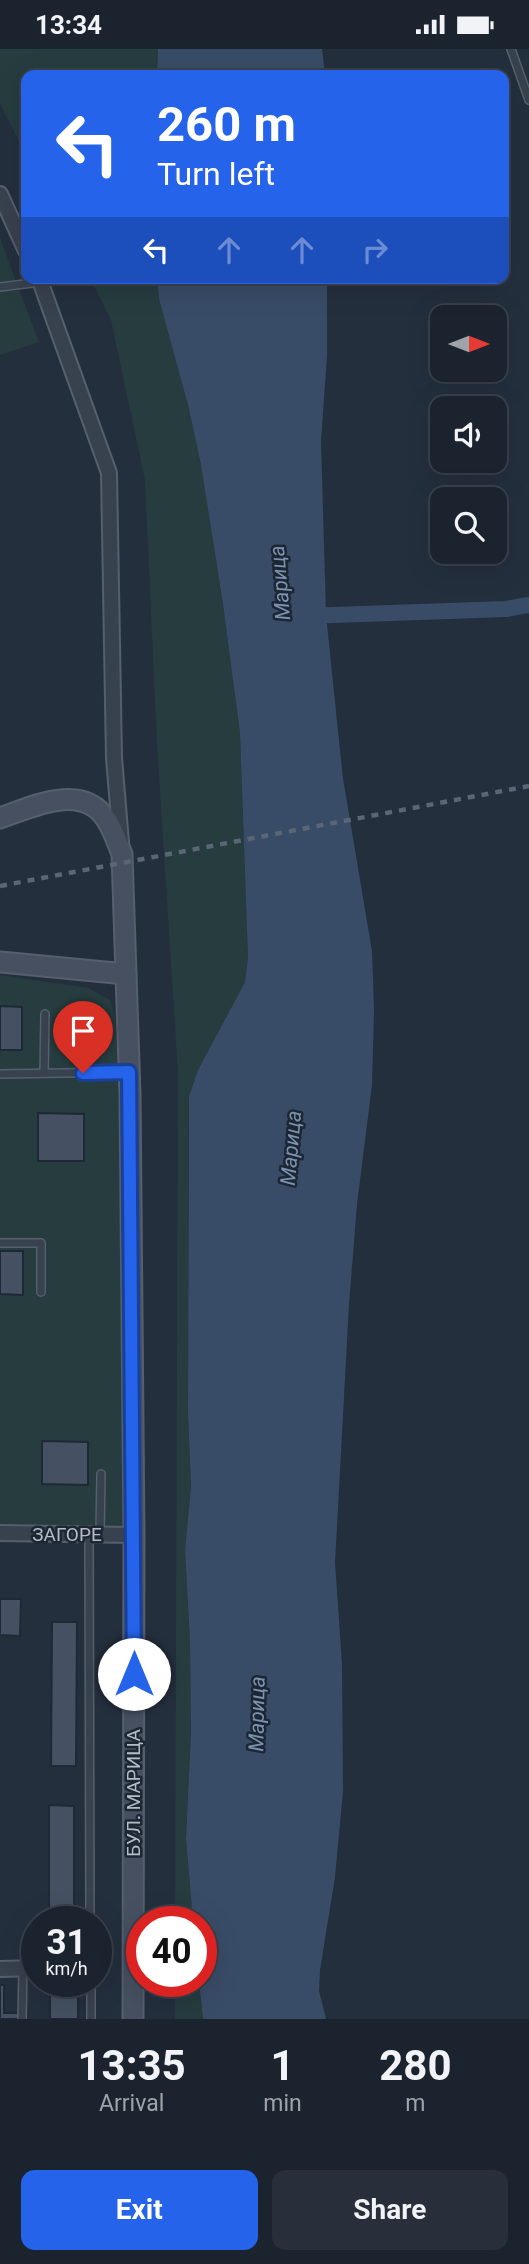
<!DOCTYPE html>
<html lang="en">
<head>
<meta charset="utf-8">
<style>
  :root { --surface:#1b232e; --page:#282f3a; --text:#f1f3f6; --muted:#a0a4aa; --line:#39404a; --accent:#2563eb }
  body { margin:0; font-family:Roboto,sans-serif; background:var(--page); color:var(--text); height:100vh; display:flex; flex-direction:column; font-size:26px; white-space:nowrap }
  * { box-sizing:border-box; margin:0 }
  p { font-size:23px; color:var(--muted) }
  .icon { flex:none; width:38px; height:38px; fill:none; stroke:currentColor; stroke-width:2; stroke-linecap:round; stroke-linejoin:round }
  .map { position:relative; height:1970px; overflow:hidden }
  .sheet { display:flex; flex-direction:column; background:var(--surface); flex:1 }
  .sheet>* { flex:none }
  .top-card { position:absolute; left:21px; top:21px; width:488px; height:214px; border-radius:14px; box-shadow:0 7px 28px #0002,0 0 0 2px var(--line); background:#2563eb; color:#fff; overflow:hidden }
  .needle { width:46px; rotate:90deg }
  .controls { position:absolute; left:430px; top:256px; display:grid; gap:14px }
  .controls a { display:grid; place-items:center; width:77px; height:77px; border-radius:14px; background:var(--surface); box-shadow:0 7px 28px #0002,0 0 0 2px var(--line); font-size:35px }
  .speed { position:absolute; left:21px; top:1857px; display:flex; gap:14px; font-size:35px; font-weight:700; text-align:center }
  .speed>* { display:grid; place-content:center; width:91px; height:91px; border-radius:50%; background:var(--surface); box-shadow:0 7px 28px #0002,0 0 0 2px var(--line); line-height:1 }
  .speed small { font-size:18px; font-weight:400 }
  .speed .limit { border:10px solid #d22; background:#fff; color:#111 }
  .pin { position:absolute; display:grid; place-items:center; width:60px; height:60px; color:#fff; margin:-72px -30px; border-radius:50% 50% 50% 0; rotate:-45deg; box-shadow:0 0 7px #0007 }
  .pin .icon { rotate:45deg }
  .me { position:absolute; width:77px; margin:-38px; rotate:0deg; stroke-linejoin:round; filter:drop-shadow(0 0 5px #0008) }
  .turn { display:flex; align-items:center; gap:24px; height:147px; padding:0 21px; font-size:32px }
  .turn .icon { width:91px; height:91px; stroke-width:2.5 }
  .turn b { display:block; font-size:49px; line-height:60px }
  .lanes { display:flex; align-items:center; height:66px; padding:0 21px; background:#0003; justify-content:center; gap:35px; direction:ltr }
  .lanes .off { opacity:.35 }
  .eta { display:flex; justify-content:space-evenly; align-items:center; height:119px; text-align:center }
  .eta b { font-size:42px; font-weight:700; line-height:49px }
  .action { display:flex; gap:14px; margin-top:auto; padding:14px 21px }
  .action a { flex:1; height:80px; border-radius:14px; background:var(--accent); color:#fff; font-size:28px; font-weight:700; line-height:80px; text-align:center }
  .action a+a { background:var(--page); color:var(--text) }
  .status { display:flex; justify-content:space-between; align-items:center; height:49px; padding:0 35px; background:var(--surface); direction:ltr }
  .status svg { height:19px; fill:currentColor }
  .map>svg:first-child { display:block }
  .green { fill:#263c3f }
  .water { fill:#394c67 }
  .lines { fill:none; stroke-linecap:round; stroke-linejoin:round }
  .canal { stroke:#394c67; stroke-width:16 }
  .building { fill:#455162; stroke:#1f2835; stroke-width:2 }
  .lane-casing { stroke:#565f6c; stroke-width:10 }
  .street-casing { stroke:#565f6c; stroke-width:18 }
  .secondary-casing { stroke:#565f6c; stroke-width:23 }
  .lane { stroke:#38414e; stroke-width:7 }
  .street { stroke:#38414e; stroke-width:14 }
  .secondary { stroke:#465061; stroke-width:19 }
  .rail { stroke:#5a6575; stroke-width:4.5; stroke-dasharray:7 7; stroke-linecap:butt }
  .route-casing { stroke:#184099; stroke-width:18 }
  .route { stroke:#2563eb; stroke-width:12 }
  .labels { text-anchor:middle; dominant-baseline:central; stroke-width:5; stroke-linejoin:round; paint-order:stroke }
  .street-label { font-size:19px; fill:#b4bcc9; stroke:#1d2633 }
  .water-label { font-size:21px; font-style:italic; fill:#7c92b1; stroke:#1d2633 }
</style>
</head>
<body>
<div class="status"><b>13:34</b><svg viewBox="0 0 49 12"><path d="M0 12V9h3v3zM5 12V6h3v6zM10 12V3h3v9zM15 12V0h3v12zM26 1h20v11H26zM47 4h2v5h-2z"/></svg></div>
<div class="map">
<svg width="529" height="1970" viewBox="0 0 529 1970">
  <rect width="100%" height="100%" fill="#242f3e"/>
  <g class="green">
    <path d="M0,0H158L157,26H26V106L0,55Z"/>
    <path d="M0,189L39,293L0,306Z"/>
    <path d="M90,229H157L159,250L188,356L201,416L223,555L240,684L248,908L245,933L198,1021L189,1047L188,1084V1362L191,1438L185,1501L190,1592L191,1683L186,1791L193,1872H175L178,1024L157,694L145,431L111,271Z"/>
    <path d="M0,926L88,939L110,951L119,981L123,1477L0,1475Z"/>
    <path d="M175,1932H199L203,1970H175Z"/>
  </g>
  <g class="water">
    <path d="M158,0H322L325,26H157Z"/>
    <path d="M157,229H327V307L321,392L326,566L343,730L372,902L374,961L372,1036L357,1155L349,1255L335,1514L342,1615L343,1742L335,1828L320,1921L319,1942L326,1970H203L199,1932H201V1872H193L186,1790L191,1683L190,1592L185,1501L191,1438L188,1362L189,1047L198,1021L245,933L248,908L240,684L223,555L201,416L188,356L159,250Z"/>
  </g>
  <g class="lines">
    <path class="canal" d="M304,567L506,560L529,556"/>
  </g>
  <g class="building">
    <path d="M0,957L22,958V1001H0Z"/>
    <path d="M38,1064L84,1065V1112H38Z"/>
    <path d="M0,1202H23V1246L0,1245Z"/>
    <path d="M42,1392L88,1393V1436L42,1435Z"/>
    <path d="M0,1550H21L20,1587L0,1586Z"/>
    <path d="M52,1573H77L76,1717H51Z"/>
    <path d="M49,1756L74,1757V1872H49Z"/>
    <path d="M0,1936H4V1964H18V1970H0Z"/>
    <rect x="50" y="1940" width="28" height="30"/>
  </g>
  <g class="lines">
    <defs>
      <g id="lane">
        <path d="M511,0L529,51"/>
        <path d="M0,238L40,233"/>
        <path d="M44,1024L45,965"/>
        <path d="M0,1025L128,1023"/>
        <path d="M0,1194H41V1243"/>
        <path d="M100,1485L101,1425"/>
        <path d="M89,1486L90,1872"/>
        <path d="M91,1932V1970"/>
        <path d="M22,1970L23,1920"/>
      </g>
      <g id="street">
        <path d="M0,145L26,202"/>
        <path d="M39,229L109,424L114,709L121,793"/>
        <path d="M0,1484L134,1486"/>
        <path d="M0,1920L37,1919"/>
      </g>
      <g id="secondary">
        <path d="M0,769C32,758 82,733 106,770C113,780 117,793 122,805L130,1045L134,1486L133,1970"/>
        <path d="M0,913L126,925"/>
      </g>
    </defs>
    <use href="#lane" class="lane-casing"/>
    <use href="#street" class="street-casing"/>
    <use href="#secondary" class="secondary-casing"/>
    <use href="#lane" class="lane"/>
    <use href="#street" class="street"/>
    <use href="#secondary" class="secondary"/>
    <path class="rail" d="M0,837L529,737"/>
  </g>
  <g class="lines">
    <defs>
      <path id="route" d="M83,1024L129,1023L134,1625"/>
    </defs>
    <use href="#route" class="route-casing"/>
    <use href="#route" class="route"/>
  </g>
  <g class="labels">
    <g class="street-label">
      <text x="67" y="1485">ЗАГОРЕ</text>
      <text transform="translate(133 1744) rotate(-90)">БУЛ. МАРИЦА</text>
    </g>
    <g class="water-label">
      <text transform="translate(280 534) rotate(-95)">Марица</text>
      <text transform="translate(291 1099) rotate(-85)">Марица</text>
      <text transform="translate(257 1665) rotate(-89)">Марица</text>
    </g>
  </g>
</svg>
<div class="controls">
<a><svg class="needle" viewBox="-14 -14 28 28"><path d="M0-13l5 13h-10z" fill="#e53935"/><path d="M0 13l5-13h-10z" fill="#a0a4aa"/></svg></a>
<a><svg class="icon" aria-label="sound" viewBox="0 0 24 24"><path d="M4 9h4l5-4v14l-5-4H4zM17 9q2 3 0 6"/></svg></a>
<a><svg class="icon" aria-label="search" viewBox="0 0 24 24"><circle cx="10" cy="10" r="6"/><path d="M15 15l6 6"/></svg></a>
</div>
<div class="speed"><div>31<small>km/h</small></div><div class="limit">40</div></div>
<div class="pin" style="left:83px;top:1024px;background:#d93025"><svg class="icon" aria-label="arrive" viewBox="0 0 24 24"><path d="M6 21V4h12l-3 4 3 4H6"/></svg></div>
<svg class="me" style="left:134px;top:1625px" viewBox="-20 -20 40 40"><circle r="19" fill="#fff"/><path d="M0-13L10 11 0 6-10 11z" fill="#2563eb"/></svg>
<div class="top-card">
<div class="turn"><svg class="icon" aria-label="left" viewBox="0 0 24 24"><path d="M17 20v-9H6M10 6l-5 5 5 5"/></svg><div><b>260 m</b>Turn left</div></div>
<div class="lanes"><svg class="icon" aria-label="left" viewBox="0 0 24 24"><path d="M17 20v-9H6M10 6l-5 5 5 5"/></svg><svg class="icon off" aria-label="ahead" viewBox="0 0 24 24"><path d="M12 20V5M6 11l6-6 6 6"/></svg><svg class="icon off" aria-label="ahead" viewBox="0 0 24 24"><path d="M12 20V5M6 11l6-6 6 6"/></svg><svg class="icon off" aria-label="right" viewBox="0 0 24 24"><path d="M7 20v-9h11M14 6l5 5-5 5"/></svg></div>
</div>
</div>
<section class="sheet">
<div class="eta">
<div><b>13:35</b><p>Arrival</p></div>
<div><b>1</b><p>min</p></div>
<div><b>280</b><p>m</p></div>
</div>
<div class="action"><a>Exit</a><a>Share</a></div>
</section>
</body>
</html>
